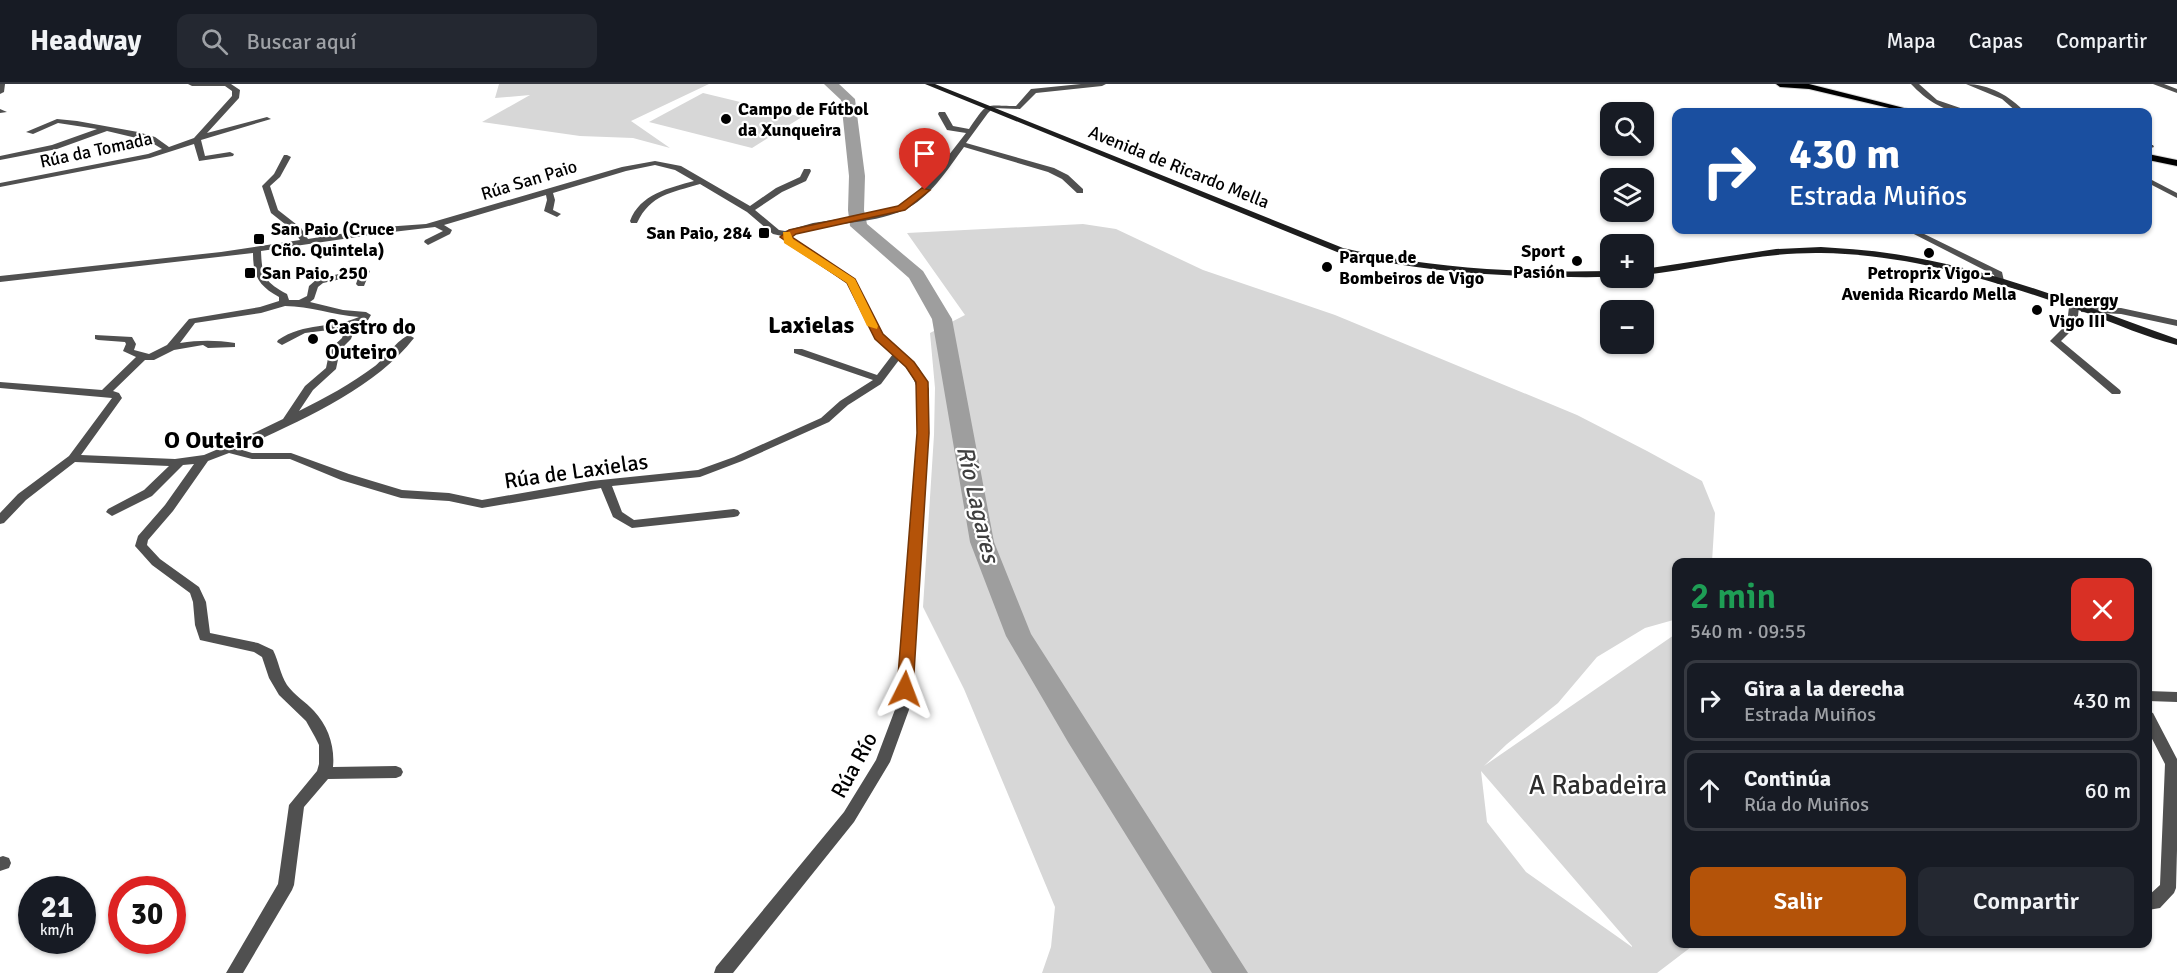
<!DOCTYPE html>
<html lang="es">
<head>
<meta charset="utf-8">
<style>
  :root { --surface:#171b24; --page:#242831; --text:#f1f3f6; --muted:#9ea1a6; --line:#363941; --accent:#b45309 }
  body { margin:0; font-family:Signika,sans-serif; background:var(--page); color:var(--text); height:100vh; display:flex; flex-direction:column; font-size:22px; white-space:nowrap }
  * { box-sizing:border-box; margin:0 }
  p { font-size:20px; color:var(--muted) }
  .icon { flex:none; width:33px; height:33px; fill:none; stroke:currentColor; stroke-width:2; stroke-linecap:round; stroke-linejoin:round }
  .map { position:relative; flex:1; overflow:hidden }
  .side { position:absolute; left:1672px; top:474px; width:480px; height:390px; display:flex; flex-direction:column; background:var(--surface); border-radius:12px; box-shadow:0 2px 4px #0004 }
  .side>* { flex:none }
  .top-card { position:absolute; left:1672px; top:24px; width:480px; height:126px; border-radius:12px; box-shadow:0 2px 4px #0004; background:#1a4fa0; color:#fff; overflow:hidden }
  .fabs { position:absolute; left:1600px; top:18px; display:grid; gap:12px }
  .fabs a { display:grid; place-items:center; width:54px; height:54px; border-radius:12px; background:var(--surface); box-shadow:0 2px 4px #0004; font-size:30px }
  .speed { position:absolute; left:18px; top:792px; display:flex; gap:12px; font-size:30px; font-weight:700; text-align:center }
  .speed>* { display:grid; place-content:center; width:78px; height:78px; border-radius:50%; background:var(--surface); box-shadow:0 2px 4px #0004; line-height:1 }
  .speed small { font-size:15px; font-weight:400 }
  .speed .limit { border:9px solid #d22; background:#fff; color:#111 }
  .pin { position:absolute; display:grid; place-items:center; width:51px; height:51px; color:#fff; margin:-62px -26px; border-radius:50% 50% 50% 0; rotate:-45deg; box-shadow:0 0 6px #0007 }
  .pin .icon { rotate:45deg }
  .me { position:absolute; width:66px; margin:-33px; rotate:3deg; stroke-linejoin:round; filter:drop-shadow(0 0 4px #0008) }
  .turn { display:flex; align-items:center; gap:21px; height:126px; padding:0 18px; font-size:27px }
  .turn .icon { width:78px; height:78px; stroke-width:2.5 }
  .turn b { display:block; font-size:42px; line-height:51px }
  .round { display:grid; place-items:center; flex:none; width:63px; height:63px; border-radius:12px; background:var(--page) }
  .head { display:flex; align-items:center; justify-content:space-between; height:102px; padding:0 18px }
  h1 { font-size:36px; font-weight:600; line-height:45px; color:#1e9e55 }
  .primary-button { display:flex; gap:12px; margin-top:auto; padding:12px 18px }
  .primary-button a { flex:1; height:69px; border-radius:12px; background:var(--accent); color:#fff; font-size:24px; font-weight:600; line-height:69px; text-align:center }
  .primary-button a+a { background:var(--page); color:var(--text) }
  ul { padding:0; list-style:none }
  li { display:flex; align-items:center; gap:18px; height:81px; margin:0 12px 9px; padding:0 6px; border:3px solid var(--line); border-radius:12px }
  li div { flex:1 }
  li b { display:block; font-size:22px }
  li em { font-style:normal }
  header { display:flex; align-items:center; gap:36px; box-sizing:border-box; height:84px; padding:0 30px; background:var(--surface); border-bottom:2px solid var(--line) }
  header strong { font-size:28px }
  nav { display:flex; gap:33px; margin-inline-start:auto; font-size:21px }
  .search { width:420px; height:54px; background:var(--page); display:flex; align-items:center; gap:15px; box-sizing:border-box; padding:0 21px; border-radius:12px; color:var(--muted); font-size:22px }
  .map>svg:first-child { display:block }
  .green { fill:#d7d7d7; fill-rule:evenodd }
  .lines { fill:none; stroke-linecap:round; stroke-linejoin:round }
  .river { fill:#9e9e9e; fill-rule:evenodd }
  .primary-casing { stroke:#dbdbdb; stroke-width:2 }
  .minor { fill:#505050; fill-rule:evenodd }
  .tertiary { fill:#505050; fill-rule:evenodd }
  .secondary { fill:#1d1d1d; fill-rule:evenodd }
  .primary { fill:#000; fill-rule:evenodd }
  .route { fill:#b45309; stroke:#753606; stroke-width:1.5 }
  .slow { fill:#f59e0b }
  .poi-dot { fill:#000; stroke:#fff; stroke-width:2 }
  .labels { text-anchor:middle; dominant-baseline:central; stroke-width:4.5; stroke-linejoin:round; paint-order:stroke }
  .far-poi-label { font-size:18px; font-weight:bold; fill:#000; stroke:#fff; text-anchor:start }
  .far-street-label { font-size:18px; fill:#000; stroke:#fff }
  .poi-label { font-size:22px; font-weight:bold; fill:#000; stroke:#fff; text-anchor:start }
  .street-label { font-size:22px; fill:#000; stroke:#fff }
  .neighbourhood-label { font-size:24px; font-weight:bold; fill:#000; stroke:#fff }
  .water-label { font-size:24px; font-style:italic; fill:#3f3f3f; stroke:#fff }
  .near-park-label { font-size:27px; fill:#2e2e2e; stroke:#fff }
</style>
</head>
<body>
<header>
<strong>Headway</strong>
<div class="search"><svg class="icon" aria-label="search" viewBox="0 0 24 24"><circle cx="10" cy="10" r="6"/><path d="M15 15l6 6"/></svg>Buscar aquí</div>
<nav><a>Mapa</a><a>Capas</a><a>Compartir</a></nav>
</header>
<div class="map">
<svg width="2177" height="889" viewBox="0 0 2177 889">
  <rect width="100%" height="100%" fill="#fff"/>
  <g class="green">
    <path d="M499,0H709L631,37L670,64L633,54L580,52L482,38L530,11L495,14Z"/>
    <path d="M703,9L802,33L752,64L649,38Z"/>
    <path d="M1083,140L1116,145L1203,186L1335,231L1577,331L1647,367L1702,397L1715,429L1712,478H1677V535L1645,544L1597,573L1558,619L1507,660L1484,682L1677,549V860H1695L1657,889H1042L1051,863L1055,823L964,605L923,523L934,351L935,304L930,249L965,231L907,149ZM1481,687L1632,862V863L1526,788L1487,738Z"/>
  </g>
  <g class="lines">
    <path class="river" d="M824,0H839L855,15L865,92L864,126L867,140L923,187L952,235L994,458L1031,550L1248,889H1212L1068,658L1006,552L970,458L932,235L909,194L850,142L848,126L849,92L841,16Z"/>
    <defs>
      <g id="primary">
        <path d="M1776,0H1809L1920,28H1906L1809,5L1780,3Z"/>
        <path d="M2148,70L2177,76V82L2148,76Z"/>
      </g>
    </defs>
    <use href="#primary" class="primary-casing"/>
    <g class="minor">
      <path d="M0,0H5L4,8L0,10Z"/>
      <path d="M188,0H231L240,6L239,14L207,49L267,33L271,35L201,56L205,72L230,68L234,70L233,72L199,77L194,60L150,74L0,103V99L148,70L162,65L149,57L107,47L57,65L0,76V72L52,61L97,45L58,39L33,50L26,48L57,35L77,37L138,48L155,53L169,63L194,54L232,12V7L225,2H192Z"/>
      <path d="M1081,0H1106L1102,2L1036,9L1020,25L993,24L988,29L966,59L1054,84L1068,91L1083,105V109H1077L1062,95L1048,88L964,63C948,85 929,115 904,126C868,142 827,137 791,151L792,156L854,195L883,251L919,284L929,305L928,349L910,623L890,678L854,738L733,889H714L716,883L844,728L876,676L896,623L918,349C918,316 924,301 899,276L881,300L848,321L829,338L742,377L700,393L612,402L622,428L634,436L734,425L738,426L740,429L738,432L734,433L632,444L613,433L601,404L482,424L449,417L401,414L341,396L290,375H252L229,369L208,377L173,427L148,456L147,461L160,475L199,503L206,518L210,549L258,559L273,566C279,578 280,590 287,601C294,611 306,618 314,627C328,642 335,662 333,683L396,682L401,684L403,688L401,692L396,694L328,695L304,723L294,801L292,806L243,889H226L278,800L289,721L317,687L319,680V661L315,653L306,637L279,611L269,594L262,573L254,568L200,556L195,541L193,518L190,509L152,481L135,462L138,452L165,421L194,380L183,381L152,412L112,432L106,428L108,425L144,406L169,382L75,378L26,416L4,439L0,440V429L18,410L69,372L112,314L0,304V298L102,306L136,273L123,267L126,260L125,258L98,256L95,255V251L132,253L136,260L134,266L149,270L167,261L189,235L260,223L279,217V213C259,202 253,192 253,169L0,198V192L221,168L300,156L295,148L271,129L262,102L274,90L284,71H287L291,73L280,93L270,102L278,126L301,144L308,155L384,143L426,140L622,83L655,77L681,82L750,122L776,104L800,93L804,85H810L811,87L806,97L782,108L755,126L779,146L785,147L813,139L872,130L897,123L908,117L931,94L966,49L947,46L938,30L939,28H945L953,42L969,45C989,16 983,22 1016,22L1031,5ZM655,81L675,86L694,97C669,104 640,110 630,137L631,139H637C651,110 671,109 700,100L747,128L773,150L782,152L785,159L847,199L874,252L893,270L877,291L802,265H794V269L873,296L840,317L821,334L734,373L698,386L591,397L482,416L449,409L402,406L349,390L291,369H252L239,365C297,338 374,306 414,254L409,251C398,255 385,274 375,282C351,300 325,314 299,327L313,306L336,285L340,266L351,255L356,241L368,236L371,231L366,228L343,226L310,218L314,215L318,203L323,199L359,191L356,200L358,202H364L370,187L365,184L317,195L309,202L307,212L299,216H289L287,210C265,198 262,193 261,167L384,149L435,143L443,147L425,156L424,158L428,161L450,150L452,146L444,141L546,111L547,116L544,127L557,133L561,130L553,126L555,116L553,109L626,87ZM285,222C310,222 333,231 359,233C331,245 305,238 278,256L277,258L282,261L305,249L345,244L342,254L330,265L326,284L305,302L283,335L235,358L204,371L175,375L81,371L122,314L119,309L113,307L145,276H154L174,266L203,261L208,264L235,263V259C216,256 199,256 180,259L195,239L261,229Z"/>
      <path d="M1911,0H1919L1937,16L1972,28C1948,31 1927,17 1911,0Z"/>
      <path d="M1966,0C1989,0 2010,12 2025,28H2017L2002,15Z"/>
      <path d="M2153,0H2164L2177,5V9Z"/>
      <path d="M0,25L7,28L0,29Z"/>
      <path d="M2148,61H2153L2154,63L2148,65Z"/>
      <path d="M1906,146H1916L2002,188L2004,197L1999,200L1996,199L1994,191Z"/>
      <path d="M2074,220L2079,223L2077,241L2061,257L2120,306L2121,308L2120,310H2112L2050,257L2067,240L2069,223Z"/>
      <path d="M2084,223L2121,224L2177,236V242L2121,230L2081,228V224Z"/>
      <path d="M2148,607L2177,608V618L2148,617Z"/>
      <path d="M2148,627L2153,629L2177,675V766L2176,804L2174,809L2160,824L2148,826V812L2160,801L2165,680L2148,647Z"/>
      <path d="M3,772L9,774L11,779L9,784L0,787V773Z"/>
    </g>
    <path class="tertiary" d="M2148,94L2177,109V114L2148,99Z"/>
    <g class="secondary">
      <path d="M925,0H935L1343,164C1431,185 1520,189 1611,187V193C1518,194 1427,190 1337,168Z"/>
      <path d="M1821,163C1851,165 1882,167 1912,173C2003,189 2090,224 2177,255V261C2146,253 2116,240 2087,229C2001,199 1912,170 1821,169C1761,168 1703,184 1644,191V185L1776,165Z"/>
    </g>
    <use href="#primary" class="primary"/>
  </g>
  <path class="route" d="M922,104L930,106L905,126L796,150L792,153L855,195L883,250L914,278L928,298L929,349L913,605L905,611L897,605L917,349L916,298L906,283L875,255L847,199L780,153L789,146L898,122Z"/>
  <path class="slow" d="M783,148H790L793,155L855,195L878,242L877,245L867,242L847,199L784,159Z"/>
  <g class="poi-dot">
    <circle cx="726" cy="35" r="6"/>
    <rect x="758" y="143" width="12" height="12" rx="3"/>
    <rect x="253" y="149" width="12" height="12" rx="3"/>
    <circle cx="1929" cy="169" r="6"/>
    <circle cx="1577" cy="177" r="6"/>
    <circle cx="1327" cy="183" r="6"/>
    <rect x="244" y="183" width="12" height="12" rx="3"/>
    <circle cx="2037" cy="226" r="6"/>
    <circle cx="313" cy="255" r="6"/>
  </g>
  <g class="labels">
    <g class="far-poi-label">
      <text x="738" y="25">Campo de Fútbol<tspan x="738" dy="21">da Xunqueira</tspan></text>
      <text x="271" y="145">San Paio (Cruce<tspan x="271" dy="21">Cño. Quintela)</tspan></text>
      <text x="752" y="149" text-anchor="end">San Paio, 284</text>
      <text x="1565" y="167" text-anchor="end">Sport<tspan x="1565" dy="21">Pasión</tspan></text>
      <text x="1339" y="173">Parque de<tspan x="1339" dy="21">Bombeiros de Vigo</tspan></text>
      <text x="262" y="189">San Paio, 250</text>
      <text x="1929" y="189" text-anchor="middle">Petroprix Vigo -<tspan x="1929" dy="21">Avenida Ricardo Mella</tspan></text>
      <text x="2049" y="216">Plenergy<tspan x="2049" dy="21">Vigo III</tspan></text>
    </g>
    <g class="far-street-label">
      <text transform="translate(96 66) rotate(-12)">Rúa da Tomada</text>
      <text transform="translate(1179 83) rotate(22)">Avenida de Ricardo Mella</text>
      <text transform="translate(529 96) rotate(-17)">Rúa San Paio</text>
    </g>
    <g class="poi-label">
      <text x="325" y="242">Castro do<tspan x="325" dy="25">Outeiro</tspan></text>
    </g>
    <g class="street-label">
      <text transform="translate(576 387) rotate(-8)">Rúa de Laxielas</text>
      <text transform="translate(854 681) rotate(-61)">Rúa Río</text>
    </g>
    <g class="neighbourhood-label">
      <text x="811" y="241">Laxielas</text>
      <text x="214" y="356">O Outeiro</text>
    </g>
    <g class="water-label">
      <text transform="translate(978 420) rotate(77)">Río Lagares</text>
    </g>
    <g class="near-park-label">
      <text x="1598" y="701">A Rabadeira</text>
    </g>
  </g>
</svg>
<div class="fabs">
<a><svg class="icon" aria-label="search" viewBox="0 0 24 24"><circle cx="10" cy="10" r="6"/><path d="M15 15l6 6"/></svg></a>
<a><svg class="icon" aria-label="layers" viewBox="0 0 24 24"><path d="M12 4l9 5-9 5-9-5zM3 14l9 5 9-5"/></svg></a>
<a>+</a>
<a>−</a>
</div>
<div class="speed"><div>21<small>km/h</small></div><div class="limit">30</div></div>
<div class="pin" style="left:925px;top:106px;background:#d93025"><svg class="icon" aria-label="arrive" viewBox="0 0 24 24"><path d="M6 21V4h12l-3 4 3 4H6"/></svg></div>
<svg class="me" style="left:905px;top:605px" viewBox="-20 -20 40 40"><path d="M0-17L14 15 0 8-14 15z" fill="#b45309" stroke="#fff" stroke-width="4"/></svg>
<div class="top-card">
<div class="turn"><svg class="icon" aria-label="right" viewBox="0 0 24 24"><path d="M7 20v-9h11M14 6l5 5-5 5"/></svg><div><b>430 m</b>Estrada Muiños</div></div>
</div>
<section class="side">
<div class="head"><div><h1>2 min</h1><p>540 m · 09:55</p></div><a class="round" style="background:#d93025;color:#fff"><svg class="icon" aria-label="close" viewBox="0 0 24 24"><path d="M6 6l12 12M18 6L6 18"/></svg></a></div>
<ul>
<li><svg class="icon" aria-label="right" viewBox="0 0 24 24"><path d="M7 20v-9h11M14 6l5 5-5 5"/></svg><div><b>Gira a la derecha</b><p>Estrada Muiños</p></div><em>430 m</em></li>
<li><svg class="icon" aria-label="ahead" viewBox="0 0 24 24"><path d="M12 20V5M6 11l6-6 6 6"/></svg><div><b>Continúa</b><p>Rúa do Muiños</p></div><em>60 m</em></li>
</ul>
<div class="primary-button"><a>Salir</a><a>Compartir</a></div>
</section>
</div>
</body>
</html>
